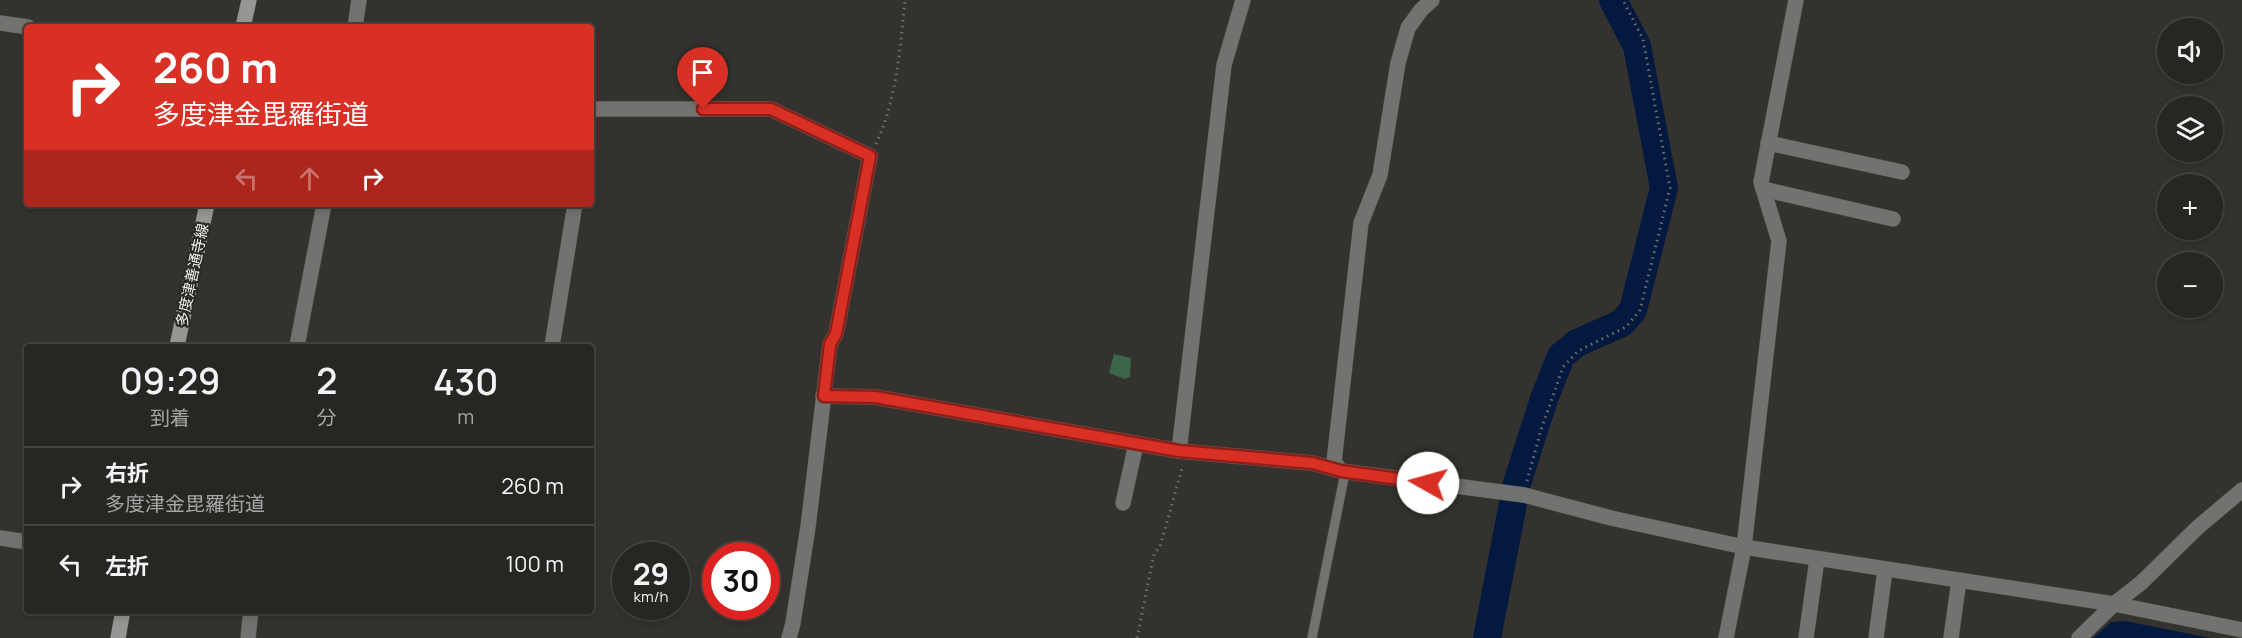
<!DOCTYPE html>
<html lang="ja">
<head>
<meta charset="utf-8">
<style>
  :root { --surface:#272622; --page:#2f2e2a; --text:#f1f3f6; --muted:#a4a5a5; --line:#434340 }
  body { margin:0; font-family:Manrope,"Noto Sans JP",sans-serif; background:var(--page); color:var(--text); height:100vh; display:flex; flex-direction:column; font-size:22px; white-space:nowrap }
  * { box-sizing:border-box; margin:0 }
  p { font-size:20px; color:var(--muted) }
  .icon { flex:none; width:33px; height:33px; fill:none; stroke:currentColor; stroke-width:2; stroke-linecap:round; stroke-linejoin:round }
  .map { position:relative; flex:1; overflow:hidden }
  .sheet { position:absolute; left:24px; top:344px; width:570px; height:270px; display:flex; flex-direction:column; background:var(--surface); border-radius:6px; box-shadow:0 3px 9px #0003,0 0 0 2px var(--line) }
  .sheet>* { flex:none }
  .hud { position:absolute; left:24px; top:24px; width:570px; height:183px; border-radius:6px; box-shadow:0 3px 9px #0003,0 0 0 2px var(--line); background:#d93025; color:#fff; overflow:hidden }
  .buttons { position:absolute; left:2157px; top:18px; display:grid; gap:12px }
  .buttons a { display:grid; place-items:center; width:66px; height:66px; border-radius:50%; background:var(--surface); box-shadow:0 3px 9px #0003,0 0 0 2px var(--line); font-size:30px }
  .speed { position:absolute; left:612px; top:542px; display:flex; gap:12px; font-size:30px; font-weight:700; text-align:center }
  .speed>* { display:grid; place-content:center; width:78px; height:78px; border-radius:50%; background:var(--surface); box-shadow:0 3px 9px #0003,0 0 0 2px var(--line); line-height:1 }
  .speed small { font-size:15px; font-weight:400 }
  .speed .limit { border:9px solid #d22; background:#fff; color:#111 }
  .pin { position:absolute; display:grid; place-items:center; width:51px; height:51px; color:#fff; margin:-62px -26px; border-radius:50% 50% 50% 0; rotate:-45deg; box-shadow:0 0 6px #0007 }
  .pin .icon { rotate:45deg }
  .me { position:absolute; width:66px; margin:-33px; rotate:277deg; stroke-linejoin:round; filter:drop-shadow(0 0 4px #0008) }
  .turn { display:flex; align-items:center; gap:21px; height:126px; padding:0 30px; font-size:27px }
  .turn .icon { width:78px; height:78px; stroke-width:2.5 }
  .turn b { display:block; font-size:42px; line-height:51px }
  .lanes { display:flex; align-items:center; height:57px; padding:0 30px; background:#0003; justify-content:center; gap:30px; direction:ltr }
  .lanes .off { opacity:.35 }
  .eta { display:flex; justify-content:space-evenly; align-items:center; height:102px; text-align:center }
  .eta b { font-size:36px; font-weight:600; line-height:42px }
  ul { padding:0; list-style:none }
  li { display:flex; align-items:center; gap:18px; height:78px; padding:0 30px; border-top:2px solid var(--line) }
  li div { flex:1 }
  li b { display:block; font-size:22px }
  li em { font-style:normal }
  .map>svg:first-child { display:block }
  .green { fill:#3c6649 }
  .water { fill:#04193f }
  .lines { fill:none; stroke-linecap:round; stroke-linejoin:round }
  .river { stroke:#04193f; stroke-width:28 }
  .service-casing { stroke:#52504c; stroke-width:10 }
  .minor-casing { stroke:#52504c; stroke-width:16 }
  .secondary-casing { stroke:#52504c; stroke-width:16 }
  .path { stroke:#716f6b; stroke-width:3; stroke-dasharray:1.5 4.5; stroke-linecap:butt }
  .service { stroke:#717370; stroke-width:9 }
  .minor { stroke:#717370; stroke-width:15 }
  .secondary { stroke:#949793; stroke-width:15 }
  .route-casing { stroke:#8d1f18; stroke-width:15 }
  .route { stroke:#d93025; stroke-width:10 }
  .labels { text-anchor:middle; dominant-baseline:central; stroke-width:4.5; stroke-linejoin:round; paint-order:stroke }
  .street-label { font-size:15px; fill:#f1f0ec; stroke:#2a2824 }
</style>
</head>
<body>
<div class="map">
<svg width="2242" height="638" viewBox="0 0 2242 638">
  <rect width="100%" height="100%" fill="#34322e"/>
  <path class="green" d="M1114,354L1131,358L1130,377L1125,379L1109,373Z"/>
  <path class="water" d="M2125,621L2210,638H2093L2111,622Z"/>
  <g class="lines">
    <path class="river" d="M1487,638L1517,483L1544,399L1561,356L1577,343L1622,323L1633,310L1664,188L1637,46L1613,0"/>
    <defs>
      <path id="service" d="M1312,638L1344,478"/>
      <g id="minor">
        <path d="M0,23L28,27"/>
        <path d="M355,27L359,0"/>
        <path d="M591,109H771L870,156L836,334L830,344L808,527L793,623L789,638"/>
        <path d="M1768,143L1902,172"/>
        <path d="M1763,189L1893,219"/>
        <path d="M297,346L324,204"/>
        <path d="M552,346L575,204"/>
        <path d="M823,396L875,397L1179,451L1312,463L1341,471L1524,495L1611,518L1744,547L2114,604L2141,583L2197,528L2242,490"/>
        <path d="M1179,451L1224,65L1243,0"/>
        <path d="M1341,471L1334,462L1361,223L1380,175L1398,63L1408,28L1421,10L1432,0"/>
        <path d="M1123,503L1136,444"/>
        <path d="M0,538L27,542"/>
        <path d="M248,638L251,610"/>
        <path d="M1726,638L1744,547L1779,241L1761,182L1796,0"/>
        <path d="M1806,638L1817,559"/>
        <path d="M1876,638L1885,570"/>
        <path d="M1951,638L1959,580"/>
        <path d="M2079,638L2114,604L2242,630"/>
      </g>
      <g id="secondary">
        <path d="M243,27L249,0"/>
        <path d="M177,346L207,204"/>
        <path d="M118,638L123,610"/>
      </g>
    </defs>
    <use href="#service" class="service-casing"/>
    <use href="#minor" class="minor-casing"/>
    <use href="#secondary" class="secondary-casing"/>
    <g class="path">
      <path d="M876,144C897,99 900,48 905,0"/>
      <path d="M1527,481L1541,430L1563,367L1578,351L1626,327L1640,310L1670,188L1643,39L1623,0"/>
      <path d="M1137,638L1154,554L1160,547L1183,465"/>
    </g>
    <use href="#service" class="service"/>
    <use href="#minor" class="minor"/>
    <use href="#secondary" class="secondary"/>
  </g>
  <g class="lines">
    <defs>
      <path id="route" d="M703,109H771L870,156L836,334L830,344L824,396L875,397L1179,451L1312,463L1341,471L1428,483"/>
    </defs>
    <use href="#route" class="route-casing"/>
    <use href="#route" class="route"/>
  </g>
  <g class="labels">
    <g class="street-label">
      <text transform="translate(192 275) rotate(-78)">多度津善通寺線</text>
    </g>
  </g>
</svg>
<div class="buttons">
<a><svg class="icon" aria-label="sound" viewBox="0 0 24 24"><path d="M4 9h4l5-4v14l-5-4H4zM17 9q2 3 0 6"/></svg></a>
<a><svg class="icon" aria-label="layers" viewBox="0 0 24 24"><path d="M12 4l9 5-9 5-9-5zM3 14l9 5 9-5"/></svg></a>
<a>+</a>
<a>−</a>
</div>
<div class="speed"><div>29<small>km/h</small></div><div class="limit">30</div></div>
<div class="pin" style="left:703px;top:109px;background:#d93025"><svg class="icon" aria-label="arrive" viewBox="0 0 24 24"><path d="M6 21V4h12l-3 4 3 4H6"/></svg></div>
<svg class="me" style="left:1428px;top:483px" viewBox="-20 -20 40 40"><circle r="19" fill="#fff"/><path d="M0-13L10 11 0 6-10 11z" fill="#d93025"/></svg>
<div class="hud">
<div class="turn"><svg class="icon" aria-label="right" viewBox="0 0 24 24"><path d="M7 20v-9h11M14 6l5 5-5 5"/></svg><div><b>260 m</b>多度津金毘羅街道</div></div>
<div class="lanes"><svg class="icon off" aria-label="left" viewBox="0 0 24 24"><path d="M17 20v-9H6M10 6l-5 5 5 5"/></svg><svg class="icon off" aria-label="ahead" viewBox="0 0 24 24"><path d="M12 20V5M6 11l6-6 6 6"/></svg><svg class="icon" aria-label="right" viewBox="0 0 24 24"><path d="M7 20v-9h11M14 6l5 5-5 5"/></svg></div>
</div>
<section class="sheet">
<div class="eta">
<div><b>09:29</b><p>到着</p></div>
<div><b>2</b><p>分</p></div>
<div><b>430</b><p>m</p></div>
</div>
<ul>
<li><svg class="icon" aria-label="right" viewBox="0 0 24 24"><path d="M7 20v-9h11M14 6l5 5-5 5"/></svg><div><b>右折</b><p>多度津金毘羅街道</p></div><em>260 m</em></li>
<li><svg class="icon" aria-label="left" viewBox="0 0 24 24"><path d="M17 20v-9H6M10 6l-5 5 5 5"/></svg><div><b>左折</b></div><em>100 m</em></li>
</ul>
</section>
</div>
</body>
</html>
